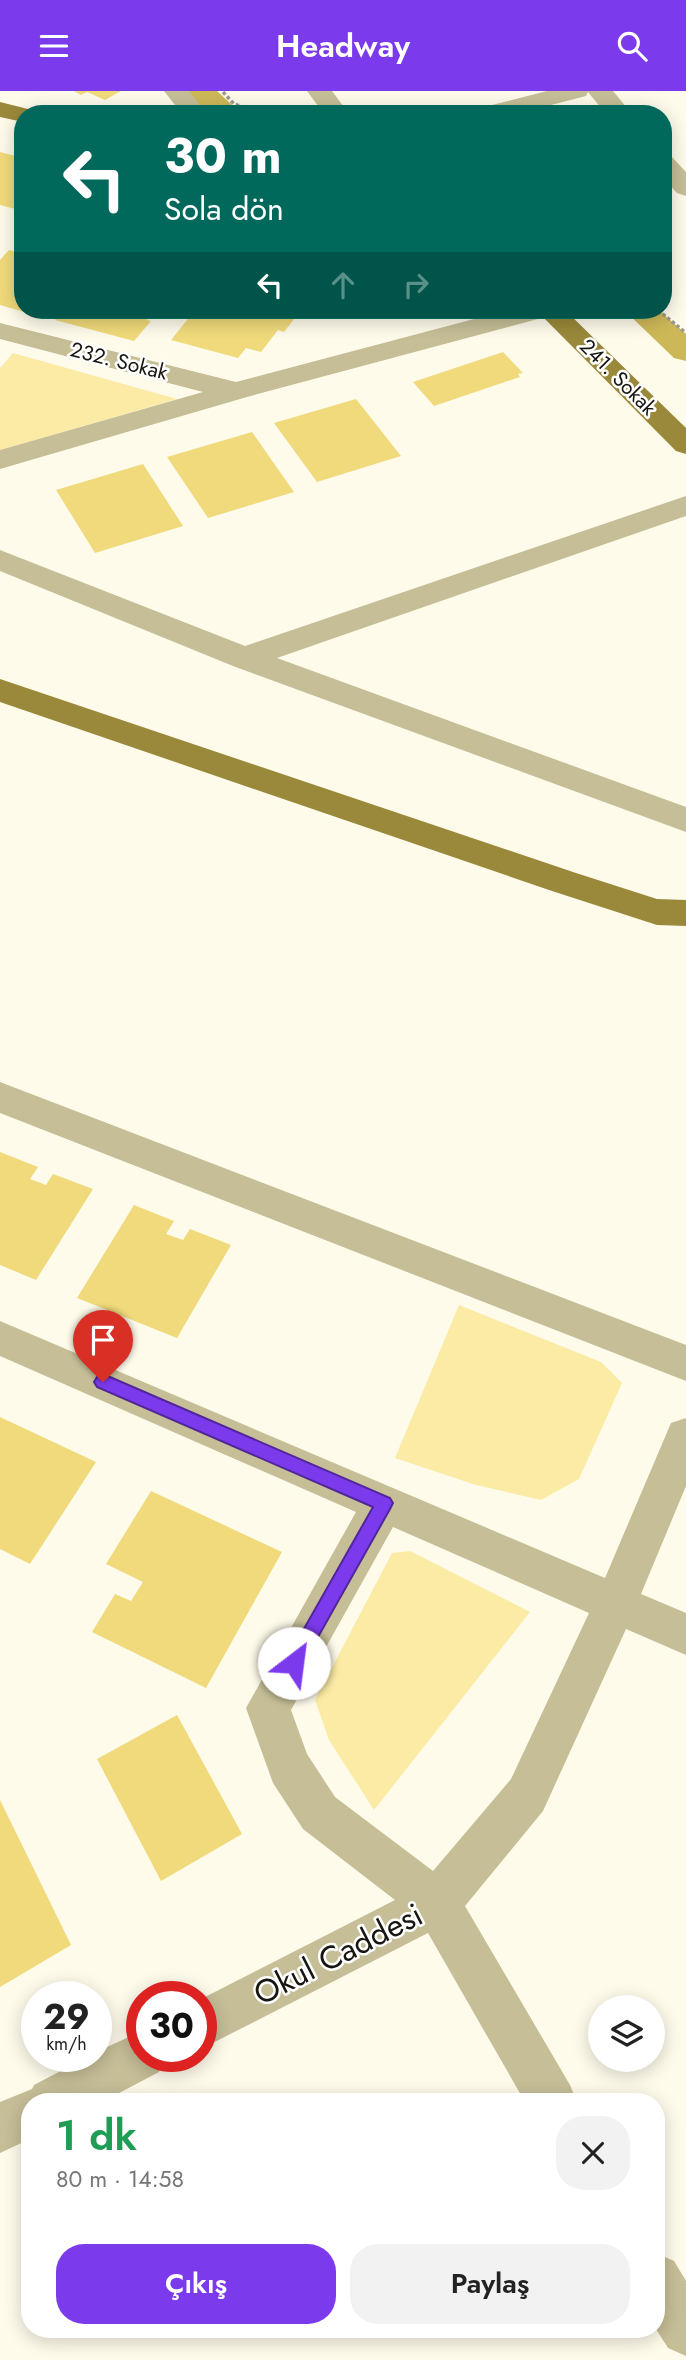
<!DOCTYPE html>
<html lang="tr">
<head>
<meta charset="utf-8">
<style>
  :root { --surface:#fff; --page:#f2f2f2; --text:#222; --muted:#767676; --accent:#7c3aed }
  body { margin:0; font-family:Jost,sans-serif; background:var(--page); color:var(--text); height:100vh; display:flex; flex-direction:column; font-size:26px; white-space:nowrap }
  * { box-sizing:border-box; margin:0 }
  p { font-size:23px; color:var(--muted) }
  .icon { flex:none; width:38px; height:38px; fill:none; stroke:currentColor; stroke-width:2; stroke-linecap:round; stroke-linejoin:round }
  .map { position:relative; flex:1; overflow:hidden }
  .details { position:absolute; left:21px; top:2002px; width:644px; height:245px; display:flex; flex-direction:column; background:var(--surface); border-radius:28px; box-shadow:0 4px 18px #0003 }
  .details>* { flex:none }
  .guide { position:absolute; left:14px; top:14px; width:658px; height:214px; border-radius:28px; box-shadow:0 4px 18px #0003; background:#00695c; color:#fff; overflow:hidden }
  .tools { position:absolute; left:588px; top:1904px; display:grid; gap:14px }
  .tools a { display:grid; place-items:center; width:77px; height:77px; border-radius:50%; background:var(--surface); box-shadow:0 4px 18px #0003; font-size:35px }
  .speed { position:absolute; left:21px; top:1890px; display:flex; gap:14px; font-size:35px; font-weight:700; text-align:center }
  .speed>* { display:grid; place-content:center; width:91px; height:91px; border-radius:50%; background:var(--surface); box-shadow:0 4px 18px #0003; line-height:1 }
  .speed small { font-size:18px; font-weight:400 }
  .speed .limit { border:10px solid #d22; background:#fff; color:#111 }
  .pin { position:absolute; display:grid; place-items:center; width:60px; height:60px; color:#fff; margin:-72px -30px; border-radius:50% 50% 50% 0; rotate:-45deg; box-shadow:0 0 7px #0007 }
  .pin .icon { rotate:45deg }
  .me { position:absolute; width:77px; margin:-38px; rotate:30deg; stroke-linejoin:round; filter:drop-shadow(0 0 5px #0008) }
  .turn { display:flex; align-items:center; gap:24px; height:147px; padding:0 35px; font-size:32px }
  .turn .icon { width:91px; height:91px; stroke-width:2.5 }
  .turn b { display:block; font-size:49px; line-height:60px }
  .lanes { display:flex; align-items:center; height:66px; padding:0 35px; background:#0003; justify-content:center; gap:35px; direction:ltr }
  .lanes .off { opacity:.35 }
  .round { display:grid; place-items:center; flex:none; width:74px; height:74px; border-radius:28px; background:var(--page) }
  .head { display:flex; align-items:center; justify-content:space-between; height:119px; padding:0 35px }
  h1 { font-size:42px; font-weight:600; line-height:52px; color:#1e9e55 }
  .action { display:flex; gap:14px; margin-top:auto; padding:14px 35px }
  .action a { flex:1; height:80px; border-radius:28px; background:var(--accent); color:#fff; font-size:28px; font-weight:600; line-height:80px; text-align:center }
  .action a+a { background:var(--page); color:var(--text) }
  header { display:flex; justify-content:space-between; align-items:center; height:91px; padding:0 35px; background:var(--accent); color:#fff; font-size:32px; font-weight:600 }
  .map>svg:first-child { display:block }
  .green { fill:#fceba4 }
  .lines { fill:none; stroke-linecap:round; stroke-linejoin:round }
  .canal { fill:#cdb858; fill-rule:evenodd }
  .building { fill:#f0da7b }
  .path { stroke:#9b988d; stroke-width:3.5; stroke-dasharray:3.5 2.5; stroke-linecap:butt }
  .minor { fill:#c6be97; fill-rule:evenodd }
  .major { fill:#9a893a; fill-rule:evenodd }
  .route { fill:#7c3aed; stroke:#51269a; stroke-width:2 }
  .labels { text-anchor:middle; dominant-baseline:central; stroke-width:5; stroke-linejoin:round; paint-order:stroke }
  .far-street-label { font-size:21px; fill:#16150f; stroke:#fff }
  .near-street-label { font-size:32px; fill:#16150f; stroke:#fff }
</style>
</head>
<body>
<header><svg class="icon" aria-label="menu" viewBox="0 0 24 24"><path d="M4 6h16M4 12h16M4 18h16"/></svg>Headway<svg class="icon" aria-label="search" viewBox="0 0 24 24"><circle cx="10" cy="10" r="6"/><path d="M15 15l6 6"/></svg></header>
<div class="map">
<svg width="686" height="2269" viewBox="0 0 686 2269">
  <rect width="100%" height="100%" fill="#fffbeb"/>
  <g class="green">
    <path d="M13,262L177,308L0,359V277Z"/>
    <path d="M459,1214L601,1271L622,1292L579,1388L541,1409L476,1394L395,1367Z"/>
    <path d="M410,1460L530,1521L374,1719L329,1649L315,1609L392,1462Z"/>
  </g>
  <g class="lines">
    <g class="canal">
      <path d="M187,0H217L242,23H205Z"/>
      <path d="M624,219H659L686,243V270L674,267Z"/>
    </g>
  </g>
  <g class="building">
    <path d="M74,0H121L105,9L87,1L81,4Z"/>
    <path d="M0,61L23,67V115L19,119L0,114Z"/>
    <path d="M9,159L23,163V219H44L38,225L0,214V169Z"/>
    <path d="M64,219H156L147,229L151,230L134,250L55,229Z"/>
    <path d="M195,219H301L284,241L278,239L261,261L246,257L238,267L171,249Z"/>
    <path d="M503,261L523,282L518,283L520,286L434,315L413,291Z"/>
    <path d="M356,308L401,365L317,391L274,332Z"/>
    <path d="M252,341L294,401L208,427L167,366Z"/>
    <path d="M143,373L183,435L95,462L56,399Z"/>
    <path d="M0,1061L38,1076L30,1088L46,1094L53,1083L93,1098L36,1189L0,1174Z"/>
    <path d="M134,1114L174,1130L166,1143L183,1149L190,1138L231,1154L177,1247L77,1207Z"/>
    <path d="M0,1326L96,1371L30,1473L0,1458Z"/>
    <path d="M151,1400L282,1461L206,1597L92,1541L115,1503L131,1510L143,1491L106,1473Z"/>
    <path d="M177,1624L242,1743L161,1790L97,1668Z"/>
    <path d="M0,1709L71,1854L0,1896Z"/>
  </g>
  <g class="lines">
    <g class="path">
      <path d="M223,1L234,13L266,23"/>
      <path d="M658,219L686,242"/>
    </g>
    <g class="minor">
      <path d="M164,0H189L207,23H182Z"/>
      <path d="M307,0H332L349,23H324Z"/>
      <path d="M547,0H613L632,23H606L588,1L586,5L516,23H473L476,18Z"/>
      <path d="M663,63L672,66L686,81V105L677,102L663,87Z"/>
      <path d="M508,219H553L549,225L247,306L0,378V359L203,301L0,248V232L236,291Z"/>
      <path d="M686,405V425L277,567L686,716V741L233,575L0,480V459L245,555Z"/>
      <path d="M0,991L686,1254V1290L0,1022Z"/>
      <path d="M0,1230L605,1487L671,1332L686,1327V1395L641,1503L686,1522V1564L626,1538L543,1720L465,1815L570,1994L577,2011H525L428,1842L201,1958V1908L395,1809L303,1738L273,1692L246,1617L356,1421L0,1265ZM393,1436L589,1522L511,1688L433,1780L335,1706L307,1663L291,1619Z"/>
      <path d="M142,1940V1965H166L159,1981L102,2011H30V2048L0,2062V2011L32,1998L34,1994L89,1965H96V1961Z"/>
      <path d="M656,2162L674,2170L686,2190V2265L668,2257L656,2238Z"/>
    </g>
    <g class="major">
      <path d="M0,11L32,19L35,23H23V31L0,26Z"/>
      <path d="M536,219H565L686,337V363L676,360Z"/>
      <path d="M0,588L576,782L657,808L686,809V835L657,834L552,800L0,611Z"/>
    </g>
  </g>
  <path class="route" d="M103,1283L390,1407L393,1412L390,1418L300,1578L294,1580L288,1578L285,1572L288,1566L373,1416L97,1296L94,1291L97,1286Z"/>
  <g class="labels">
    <g class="far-street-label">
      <text transform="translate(119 270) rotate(14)">232. Sokak</text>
      <text transform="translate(618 286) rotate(45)">241. Sokak</text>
    </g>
    <g class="near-street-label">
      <text transform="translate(338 1863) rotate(-27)">Okul Caddesi</text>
    </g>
  </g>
</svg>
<div class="tools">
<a><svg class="icon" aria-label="layers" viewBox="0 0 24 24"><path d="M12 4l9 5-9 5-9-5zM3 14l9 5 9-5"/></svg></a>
</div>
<div class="speed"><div>29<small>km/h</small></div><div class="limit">30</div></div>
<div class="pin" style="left:103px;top:1291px;background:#d93025"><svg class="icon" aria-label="arrive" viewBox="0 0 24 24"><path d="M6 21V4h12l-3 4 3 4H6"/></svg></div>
<svg class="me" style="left:294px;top:1572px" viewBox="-20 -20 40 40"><circle r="19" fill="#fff"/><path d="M0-13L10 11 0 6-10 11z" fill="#7c3aed"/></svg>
<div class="guide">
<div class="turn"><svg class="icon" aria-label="left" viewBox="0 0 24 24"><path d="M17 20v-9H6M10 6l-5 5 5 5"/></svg><div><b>30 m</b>Sola dön</div></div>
<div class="lanes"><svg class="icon" aria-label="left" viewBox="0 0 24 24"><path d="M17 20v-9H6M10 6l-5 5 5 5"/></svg><svg class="icon off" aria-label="ahead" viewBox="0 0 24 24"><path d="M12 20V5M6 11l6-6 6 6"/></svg><svg class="icon off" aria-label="right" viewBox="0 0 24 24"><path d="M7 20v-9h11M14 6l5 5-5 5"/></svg></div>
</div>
<section class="details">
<div class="head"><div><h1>1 dk</h1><p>80 m · 14:58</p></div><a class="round"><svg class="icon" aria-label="close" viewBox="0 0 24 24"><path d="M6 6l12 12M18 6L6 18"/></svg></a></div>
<div class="action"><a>Çıkış</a><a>Paylaş</a></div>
</section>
</div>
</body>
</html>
